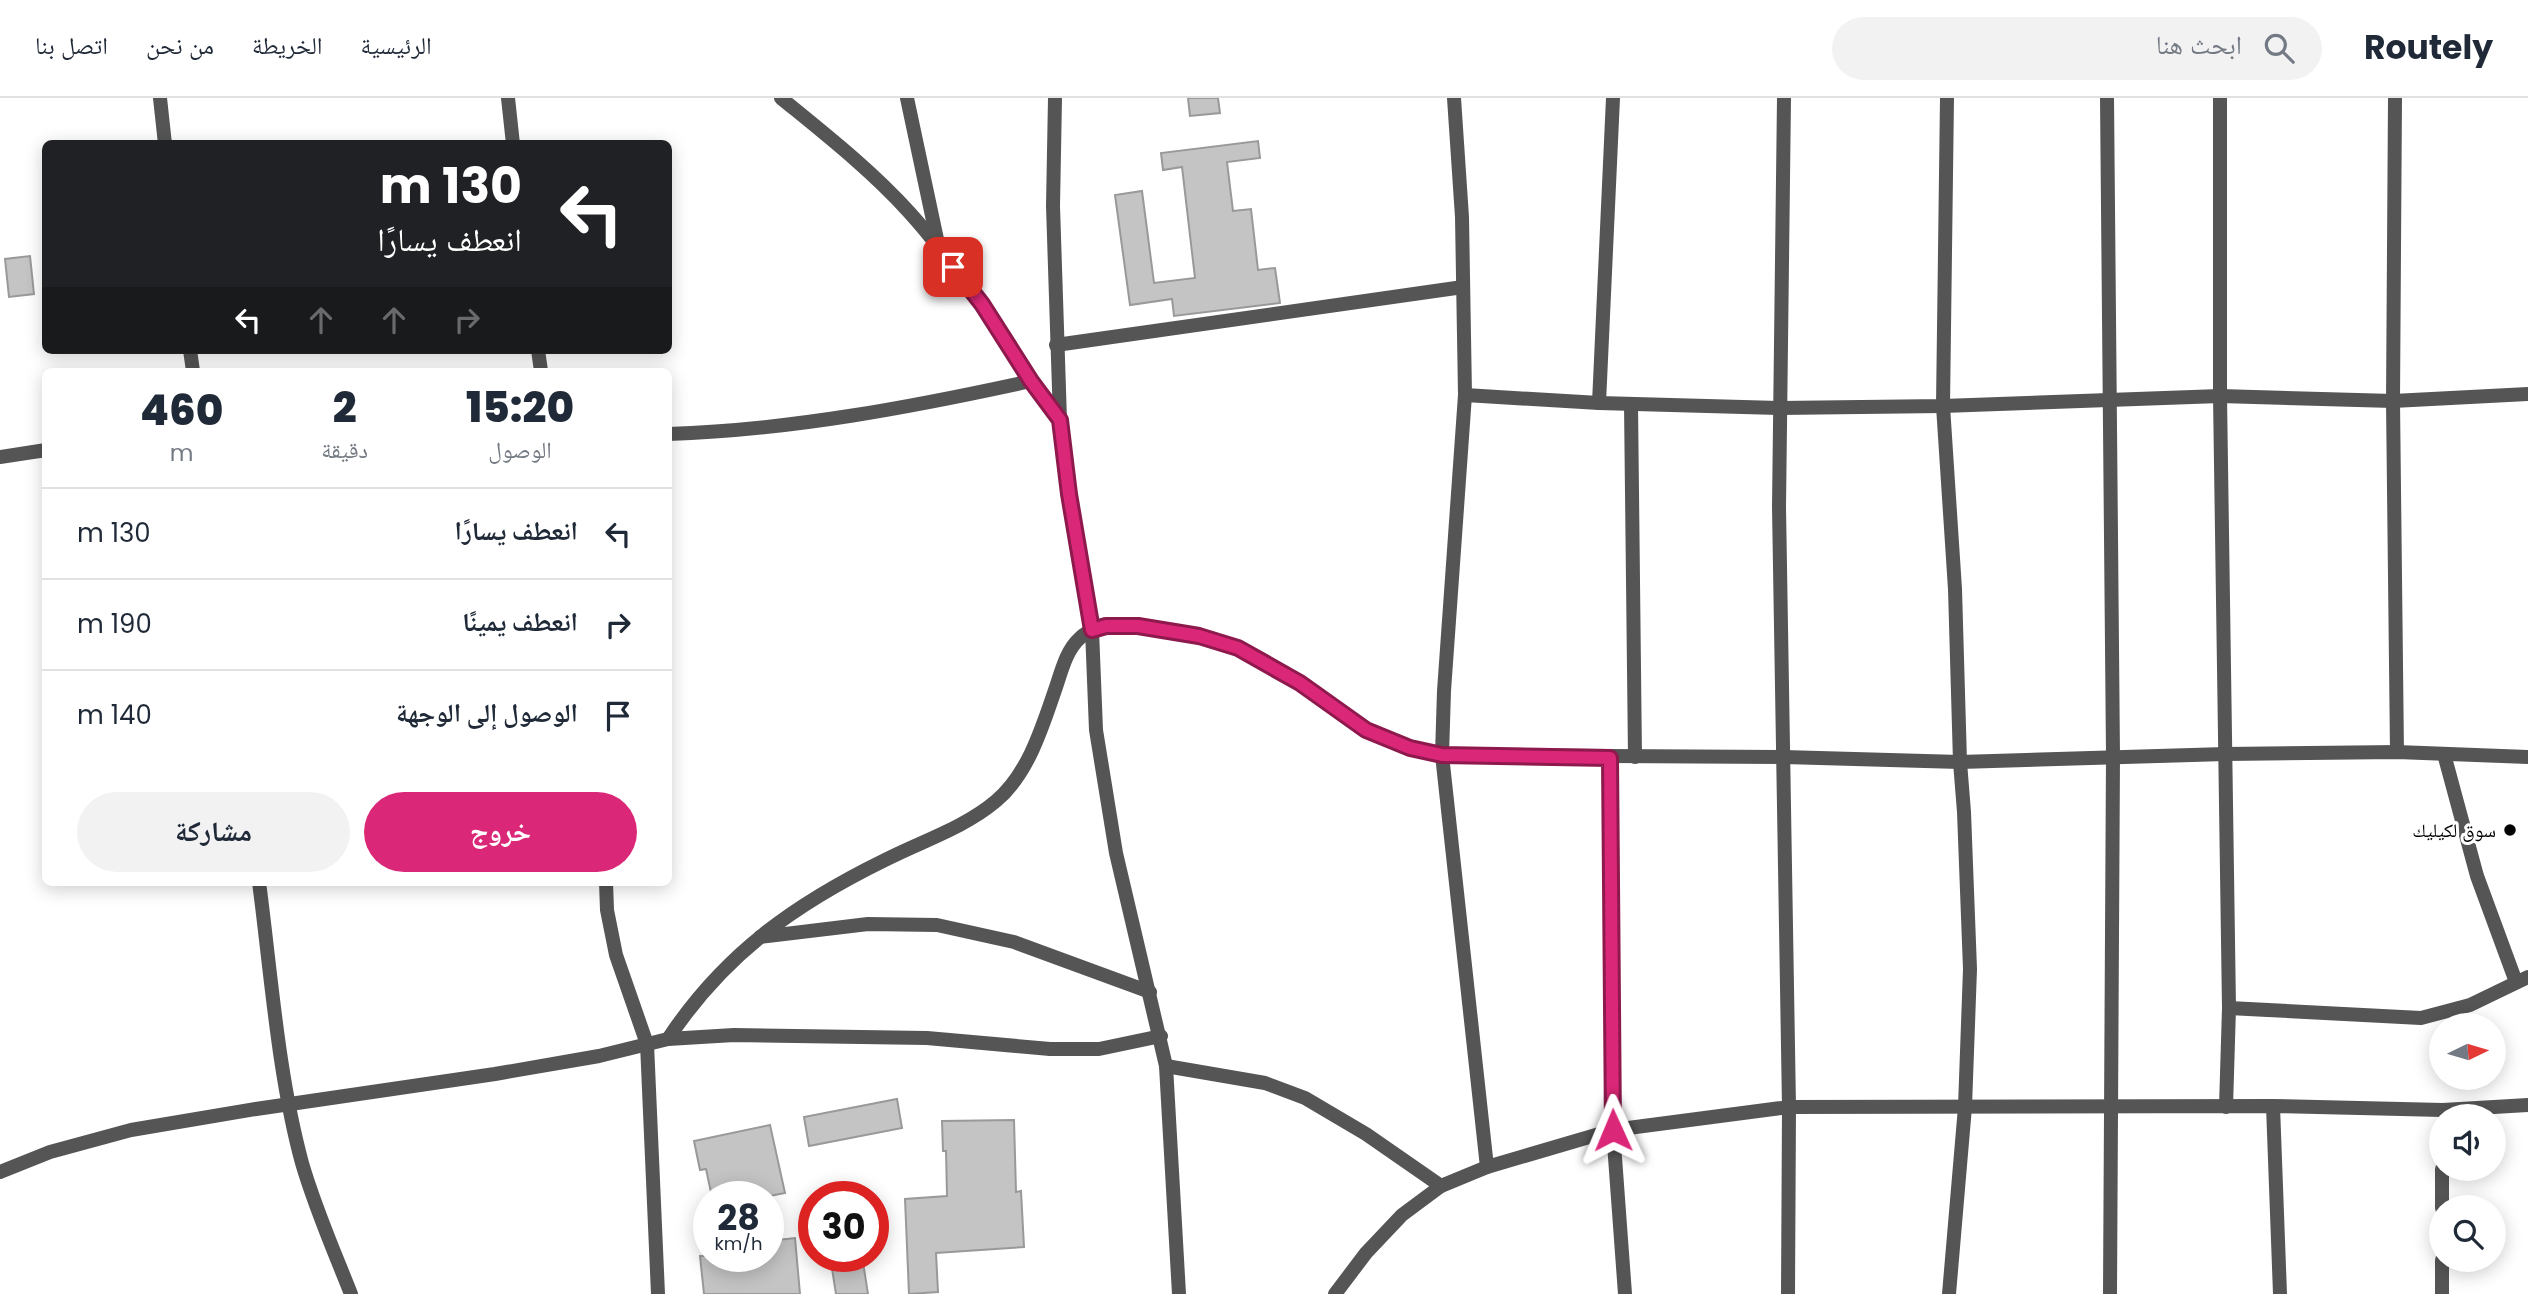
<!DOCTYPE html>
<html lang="ar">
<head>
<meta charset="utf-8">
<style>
  :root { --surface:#fff; --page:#f2f2f3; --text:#1f2937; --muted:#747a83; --line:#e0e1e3; --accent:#db2777 }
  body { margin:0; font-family:Poppins,"Noto Naskh Arabic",sans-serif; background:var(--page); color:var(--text); direction:rtl; height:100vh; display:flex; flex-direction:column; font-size:26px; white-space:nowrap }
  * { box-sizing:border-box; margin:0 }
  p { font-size:23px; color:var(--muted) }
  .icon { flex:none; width:38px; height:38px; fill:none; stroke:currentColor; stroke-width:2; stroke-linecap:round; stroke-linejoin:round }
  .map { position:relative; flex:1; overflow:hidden; direction:ltr }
  .panel { position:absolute; left:42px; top:270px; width:630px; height:518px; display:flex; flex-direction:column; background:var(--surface); border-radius:10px; box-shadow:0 4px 18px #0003; direction:rtl }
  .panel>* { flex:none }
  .banner { position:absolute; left:42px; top:42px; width:630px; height:214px; border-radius:10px; box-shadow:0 4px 18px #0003; direction:rtl; background:#202124; color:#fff; overflow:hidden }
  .needle { width:46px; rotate:85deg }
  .fabs { position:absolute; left:2429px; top:915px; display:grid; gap:14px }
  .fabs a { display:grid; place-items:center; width:77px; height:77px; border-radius:50%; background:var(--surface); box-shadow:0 4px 18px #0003; font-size:35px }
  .speed { position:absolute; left:693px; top:1083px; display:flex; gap:14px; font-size:35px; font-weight:700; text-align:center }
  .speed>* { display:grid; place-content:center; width:91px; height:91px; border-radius:50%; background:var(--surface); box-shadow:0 4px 18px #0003; line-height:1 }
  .speed small { font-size:18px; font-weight:400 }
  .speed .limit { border:10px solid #d22; background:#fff; color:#111 }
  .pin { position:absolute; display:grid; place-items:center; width:60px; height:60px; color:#fff; margin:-30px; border-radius:14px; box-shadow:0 4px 10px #0006 }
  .me { position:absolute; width:77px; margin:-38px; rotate:359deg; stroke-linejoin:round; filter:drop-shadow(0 0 5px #0008) }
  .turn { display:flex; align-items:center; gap:24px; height:147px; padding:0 35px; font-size:32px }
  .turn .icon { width:91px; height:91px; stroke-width:2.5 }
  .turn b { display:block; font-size:49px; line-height:60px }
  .lanes { display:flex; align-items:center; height:66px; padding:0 35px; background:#0003; justify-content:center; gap:35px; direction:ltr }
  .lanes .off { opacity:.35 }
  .eta { display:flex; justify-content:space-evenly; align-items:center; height:119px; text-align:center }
  .eta b { font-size:42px; font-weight:800; line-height:49px }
  .button { display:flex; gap:14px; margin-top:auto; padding:14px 35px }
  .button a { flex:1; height:80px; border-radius:42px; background:var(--accent); color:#fff; font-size:28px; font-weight:800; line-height:80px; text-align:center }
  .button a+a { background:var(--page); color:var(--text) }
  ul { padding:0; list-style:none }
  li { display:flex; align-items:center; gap:21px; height:91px; padding:0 35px; border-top:2px solid var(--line) }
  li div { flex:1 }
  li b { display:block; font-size:26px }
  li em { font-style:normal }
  header { display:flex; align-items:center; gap:42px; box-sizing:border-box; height:98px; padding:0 35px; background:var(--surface); border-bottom:2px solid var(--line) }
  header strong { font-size:33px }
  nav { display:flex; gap:38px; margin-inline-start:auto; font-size:24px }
  .search { width:490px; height:63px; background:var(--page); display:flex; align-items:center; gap:18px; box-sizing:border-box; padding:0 24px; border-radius:38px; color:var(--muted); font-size:26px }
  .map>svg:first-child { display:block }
  .building { fill:#c4c4c4; stroke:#999; stroke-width:2 }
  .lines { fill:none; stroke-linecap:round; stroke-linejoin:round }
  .minor { stroke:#555; stroke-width:14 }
  .route-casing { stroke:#8e194d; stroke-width:18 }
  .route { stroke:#db2777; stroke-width:12 }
  .poi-dot { fill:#000; stroke:#fff; stroke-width:2.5 }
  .labels { text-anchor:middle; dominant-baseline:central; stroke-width:6; stroke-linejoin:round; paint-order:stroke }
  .poi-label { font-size:19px; fill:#000; stroke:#fff; text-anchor:end }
</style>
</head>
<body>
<header>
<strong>Routely</strong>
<div class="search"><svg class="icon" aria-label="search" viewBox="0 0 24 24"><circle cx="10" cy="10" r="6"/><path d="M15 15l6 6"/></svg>ابحث هنا</div>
<nav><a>الرئيسية</a><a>الخريطة</a><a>من نحن</a><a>اتصل بنا</a></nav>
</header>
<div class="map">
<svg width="2528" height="1196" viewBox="0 0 2528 1196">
  <rect width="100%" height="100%" fill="#fff"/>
  <g class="building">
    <path d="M1188,0H1218L1220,15L1190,18Z"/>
    <path d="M1258,43L1260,60L1227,64L1233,113L1251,111L1258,172L1275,170L1280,205L1174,218L1172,201L1130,207L1115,97L1142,93L1154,185L1195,180L1182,69L1163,72L1161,55Z"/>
    <path d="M30,158L34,196L9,199L5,161Z"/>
    <path d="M897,1001L902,1030L809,1048L804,1019Z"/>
    <path d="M1014,1022L1016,1094L1021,1093L1024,1149L936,1155L938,1194L909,1196L905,1101L947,1098L946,1053H943L942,1023Z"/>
    <path d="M770,1027L785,1095L765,1099H712L706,1071L700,1072L694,1043Z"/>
    <path d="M795,1140L800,1196H704L700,1158H768V1143Z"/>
    <path d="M830,1158H862L868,1196H836Z"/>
  </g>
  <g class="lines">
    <g class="minor">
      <path d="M160,0L165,46"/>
      <path d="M508,0L513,46"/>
      <path d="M781,0C825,36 871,72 909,114C967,178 1009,253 1060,322"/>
      <path d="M907,0L938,146"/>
      <path d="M1055,0L1053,108L1060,322L1069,396L1092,532L1096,632L1116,755L1166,968L1179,1196"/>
      <path d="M1454,0L1462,119L1465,297L1444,593L1442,657L1487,1069"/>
      <path d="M1784,0L1779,409L1789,1009L1788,1196"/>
      <path d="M1947,0L1943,308L1955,491L1960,664L1964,714L1970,871L1965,1009L1949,1196"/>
      <path d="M2107,0L2113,658L2110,1196"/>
      <path d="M2220,0V298L2229,910L2226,1009"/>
      <path d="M2395,0L2393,303L2397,654"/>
      <path d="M1056,247L1463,189"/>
      <path d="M190,252L193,273"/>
      <path d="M538,252L541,273"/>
      <path d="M1465,297L1599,305L1779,310L1943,308L2220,298L2393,303L2528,296"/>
      <path d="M1599,305L1613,0"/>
      <path d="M1631,306L1635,659"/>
      <path d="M668,336C791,332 912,309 1031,283"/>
      <path d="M0,359L46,352"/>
      <path d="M2444,656L2477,778L2516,884"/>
      <path d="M1610,660L1613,1032L1625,1196"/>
      <path d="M259,784C271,875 278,977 302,1065C315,1110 334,1153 351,1196"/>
      <path d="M606,784L607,812L616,857L647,946L658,1196"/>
      <path d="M760,839L868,826L937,827L1014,844L1150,894"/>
      <path d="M2229,910L2421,920L2470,907L2528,879"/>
      <path d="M668,941C724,856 795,806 885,762C922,743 964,730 996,703C1028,676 1042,630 1055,592C1061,575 1066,552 1080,540C1090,530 1106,528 1119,528C1154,527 1206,536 1238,550C1270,564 1300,585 1328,605C1341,614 1353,625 1367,632C1390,645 1416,651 1442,657L1784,659L1960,664L2225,656L2397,654L2528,659"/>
      <path d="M1166,968L1265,985L1305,1000L1366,1036L1441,1088"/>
      <path d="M2273,1008L2280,1196"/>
      <path d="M0,1074L50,1054L131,1032L256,1011L495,976L599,958L668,941L734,937L927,940L1050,951H1099L1161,938"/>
      <path d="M2442,1110V1071"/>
      <path d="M1335,1196L1366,1155L1402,1117L1441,1088L1487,1069L1613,1032L1789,1009L2273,1008L2443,1012L2528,1007"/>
      <path d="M2442,1196V1162"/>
    </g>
  </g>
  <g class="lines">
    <defs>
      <path id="route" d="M953,169L982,206L1031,283L1060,322L1069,396L1092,532L1106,528H1138L1199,538L1238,550L1300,585L1366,632L1410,650L1442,657L1610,660L1613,1032"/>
    </defs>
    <use href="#route" class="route-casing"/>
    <use href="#route" class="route"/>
  </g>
  <circle class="poi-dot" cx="2510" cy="732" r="7"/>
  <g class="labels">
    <g class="poi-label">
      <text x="2496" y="732">سوق لكيليك</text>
    </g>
  </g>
</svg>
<div class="fabs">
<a><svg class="needle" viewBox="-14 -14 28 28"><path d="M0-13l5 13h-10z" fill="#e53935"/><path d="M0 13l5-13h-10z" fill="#747a83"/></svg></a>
<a><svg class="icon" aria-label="sound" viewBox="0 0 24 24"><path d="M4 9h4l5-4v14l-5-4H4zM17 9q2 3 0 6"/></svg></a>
<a><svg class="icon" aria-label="search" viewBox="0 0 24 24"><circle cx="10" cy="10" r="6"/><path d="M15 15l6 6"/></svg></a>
</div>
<div class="speed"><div>28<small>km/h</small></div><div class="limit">30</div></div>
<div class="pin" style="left:953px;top:169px;background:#d93025"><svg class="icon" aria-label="arrive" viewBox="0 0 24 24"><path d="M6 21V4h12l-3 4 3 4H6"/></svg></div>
<svg class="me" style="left:1613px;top:1032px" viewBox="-20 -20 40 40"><path d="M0-17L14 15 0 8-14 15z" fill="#db2777" stroke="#fff" stroke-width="4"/></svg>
<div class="banner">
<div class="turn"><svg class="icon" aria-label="left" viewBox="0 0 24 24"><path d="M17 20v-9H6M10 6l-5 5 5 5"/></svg><div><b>130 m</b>انعطف يسارًا</div></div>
<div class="lanes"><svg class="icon" aria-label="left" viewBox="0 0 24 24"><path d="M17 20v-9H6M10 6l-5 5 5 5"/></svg><svg class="icon off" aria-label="ahead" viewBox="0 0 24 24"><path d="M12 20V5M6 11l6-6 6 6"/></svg><svg class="icon off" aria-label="ahead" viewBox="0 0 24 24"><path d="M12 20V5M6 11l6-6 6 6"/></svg><svg class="icon off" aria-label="right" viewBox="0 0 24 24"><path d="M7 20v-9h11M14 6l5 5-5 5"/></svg></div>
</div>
<section class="panel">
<div class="eta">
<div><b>15:20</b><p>الوصول</p></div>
<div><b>2</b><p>دقيقة</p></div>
<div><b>460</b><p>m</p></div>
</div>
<ul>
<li><svg class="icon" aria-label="left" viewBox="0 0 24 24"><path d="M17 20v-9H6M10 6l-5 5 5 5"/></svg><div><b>انعطف يسارًا</b></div><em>130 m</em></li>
<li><svg class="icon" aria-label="right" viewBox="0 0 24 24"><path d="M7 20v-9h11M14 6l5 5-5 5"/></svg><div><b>انعطف يمينًا</b></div><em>190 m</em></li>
<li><svg class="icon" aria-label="arrive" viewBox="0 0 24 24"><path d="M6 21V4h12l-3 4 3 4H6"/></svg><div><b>الوصول إلى الوجهة</b></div><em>140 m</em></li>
</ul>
<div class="button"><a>خروج</a><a>مشاركة</a></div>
</section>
</div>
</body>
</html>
